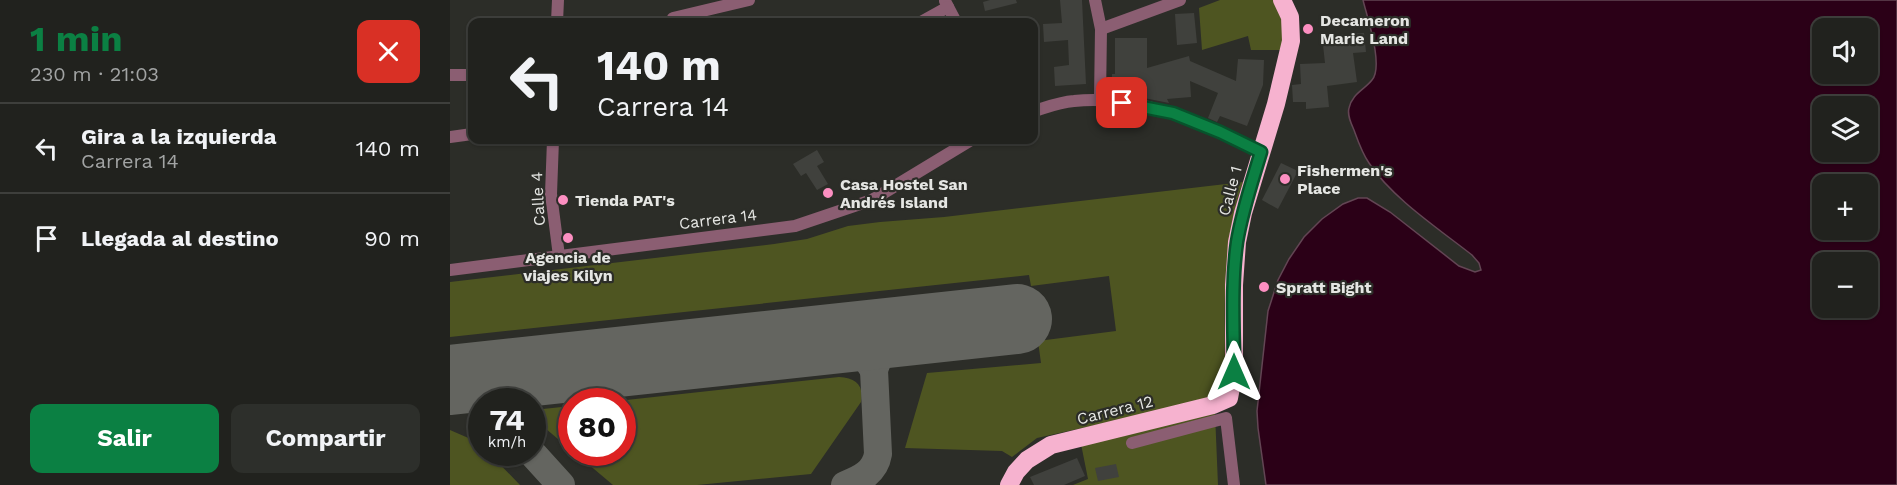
<!DOCTYPE html>
<html lang="es">
<head>
<meta charset="utf-8">
<style>
  :root { --surface:#21221e; --page:#2d2f2b; --text:#f1f3f6; --muted:#a2a4a4; --line:#3e3f3c; --accent:#0b8043 }
  body { margin:0; font-family:"Work Sans",sans-serif; background:var(--page); color:var(--text); height:100vh; display:flex; flex-direction:column; font-size:22px; white-space:nowrap }
  * { box-sizing:border-box; margin:0 }
  p { font-size:20px; color:var(--muted) }
  .icon { flex:none; width:33px; height:33px; fill:none; stroke:currentColor; stroke-width:2; stroke-linecap:round; stroke-linejoin:round }
  .map { position:relative; flex:1; overflow:hidden }
  .side { display:flex; flex-direction:column; background:var(--surface); width:450px }
  .side>* { flex:none }
  .guide { position:absolute; left:18px; top:18px; width:570px; height:126px; border-radius:12px; box-shadow:0 2px 4px #0004,0 0 0 2px var(--line); background:#21221e; color:var(--text); overflow:hidden }
  .tools { position:absolute; left:1362px; top:18px; display:grid; gap:12px }
  .tools a { display:grid; place-items:center; width:66px; height:66px; border-radius:12px; background:var(--surface); box-shadow:0 2px 4px #0004,0 0 0 2px var(--line); font-size:30px }
  .speed { position:absolute; left:18px; top:388px; display:flex; gap:12px; font-size:30px; font-weight:700; text-align:center }
  .speed>* { display:grid; place-content:center; width:78px; height:78px; border-radius:50%; background:var(--surface); box-shadow:0 2px 4px #0004,0 0 0 2px var(--line); line-height:1 }
  .speed small { font-size:15px; font-weight:400 }
  .speed .limit { border:9px solid #d22; background:#fff; color:#111 }
  .pin { position:absolute; display:grid; place-items:center; width:51px; height:51px; color:#fff; margin:-26px; border-radius:12px; box-shadow:0 3px 9px #0006 }
  .me { position:absolute; width:66px; margin:-33px; rotate:0deg; stroke-linejoin:round; filter:drop-shadow(0 0 4px #0008) }
  .turn { display:flex; align-items:center; gap:21px; height:126px; padding:0 30px; font-size:27px }
  .turn .icon { width:78px; height:78px; stroke-width:2.5 }
  .turn b { display:block; font-size:42px; line-height:51px }
  .round { display:grid; place-items:center; flex:none; width:63px; height:63px; border-radius:12px; background:var(--page) }
  .overview { display:flex; align-items:center; justify-content:space-between; height:102px; padding:0 30px }
  h1 { font-size:36px; font-weight:700; line-height:45px; color:var(--accent) }
  .action { display:flex; gap:12px; margin-top:auto; padding:12px 30px }
  .action a { flex:1; height:69px; border-radius:12px; background:var(--accent); color:#fff; font-size:24px; font-weight:700; line-height:69px; text-align:center }
  .action a+a { background:var(--page); color:var(--text) }
  ul { padding:0; list-style:none }
  li { display:flex; align-items:center; gap:18px; height:90px; padding:0 30px; border-top:2px solid var(--line) }
  li div { flex:1 }
  li b { display:block; font-size:22px }
  li em { font-style:normal }
  main { display:flex; flex:1; min-height:0 }
  .map>svg:first-child { display:block }
  .green { fill:#4e5521 }
  .water { fill:#2b0017; stroke:#634554; stroke-width:1.5; fill-rule:evenodd }
  .lines { fill:none; stroke-linecap:round; stroke-linejoin:round }
  .taxiway { stroke:#646560; stroke-width:28 }
  .runway { stroke:#646560; stroke-width:70 }
  .building { fill:#40413d }
  .street { stroke:#8b5e72; stroke-width:12 }
  .highway { stroke:#f6b2cf; stroke-width:18 }
  .route-casing { stroke:#07532c; stroke-width:15 }
  .route { stroke:#0b8043; stroke-width:10 }
  .poi-dot { fill:#fc8fc1; stroke:#2c2d28; stroke-width:2 }
  .labels { text-anchor:middle; dominant-baseline:central; stroke-width:4.5; stroke-linejoin:round; paint-order:stroke }
  .poi-label { font-size:16px; font-weight:bold; fill:#e5e6e3; stroke:#2c2d28; text-anchor:start }
  .street-label { font-size:16px; fill:#e5e6e3; stroke:#2c2d28 }
</style>
</head>
<body>
<main>
<section class="side">
<div class="overview"><div><h1>1 min</h1><p>230 m · 21:03</p></div><a class="round" style="background:#d93025;color:#fff"><svg class="icon" aria-label="close" viewBox="0 0 24 24"><path d="M6 6l12 12M18 6L6 18"/></svg></a></div>
<ul>
<li><svg class="icon" aria-label="left" viewBox="0 0 24 24"><path d="M17 20v-9H6M10 6l-5 5 5 5"/></svg><div><b>Gira a la izquierda</b><p>Carrera 14</p></div><em>140 m</em></li>
<li><svg class="icon" aria-label="arrive" viewBox="0 0 24 24"><path d="M6 21V4h12l-3 4 3 4H6"/></svg><div><b>Llegada al destino</b></div><em>90 m</em></li>
</ul>
<div class="action"><a>Salir</a><a>Compartir</a></div>
</section>
<div class="map">
<svg width="1447" height="485" viewBox="0 0 1447 485">
  <rect width="100%" height="100%" fill="#2c2d28"/>
  <g class="green">
    <path d="M770,0H825L833,17V50H801L798,36L752,50L749,8Z"/>
    <path d="M793,182C771,243 775,307 775,371L771,389L764,396L682,417L587,438L562,457L552,451L455,448L477,373L591,363L588,341L666,331L659,276L581,286L579,275L0,337V282L324,244L357,239L398,226L430,222L494,217Z"/>
    <path d="M389,377C406,378 414,385 411,402L361,474L247,485H163L125,453H172V402H158Z"/>
    <path d="M121,406H122L121,450L89,423L87,417L90,411L93,409Z"/>
    <path d="M765,413L768,485H623L638,479L631,444Z"/>
    <path d="M0,430L23,440L31,446L32,453H39L70,485H0Z"/>
  </g>
  <path class="water" d="M913,0H1447V485H816L808,428L807,411L818,311L828,280L839,259L854,237L872,219L893,204L908,198H917L940,212L1009,266L1025,272L1031,270L1029,263L1022,255C989,229 942,198 919,163C912,153 908,141 904,130C901,123 897,115 899,108C902,94 914,90 922,80C934,66 917,17 913,0ZM1372,28H1418V74H1372ZM1372,106H1418V152H1372ZM1372,184H1418V230H1372ZM1372,262H1418V308H1372Z"/>
  <g class="lines">
    <g class="taxiway">
      <path d="M390,337L411,350L424,370"/>
      <path d="M0,387L18,395L32,403"/>
      <path d="M36,402L37,387L47,376"/>
      <path d="M82,453L111,485"/>
      <path d="M395,485C411,479 425,472 428,454L424,370C430,351 439,340 456,330"/>
    </g>
    <path class="runway" d="M0,380L567,319"/>
  </g>
  <g class="building">
    <path d="M540,0H566L567,3L535,11L533,2Z"/>
    <path d="M610,0H632L636,84L605,86L604,67L619,65L618,40L594,42L593,24L612,23Z"/>
    <path d="M744,13L747,43L727,45L725,14Z"/>
    <path d="M914,33L916,52L903,53L907,82L877,86L879,107L856,109V102H843L842,85L851,84L850,64L875,63L872,36Z"/>
    <path d="M665,38H697V68L739,56L740,61L786,81L788,59L814,60L813,85L797,126L770,116L767,122L758,118L768,93L740,81L741,97L717,99L719,103L694,98L693,93H662V74H665Z"/>
    <path d="M367,150L374,162L367,166L378,184L367,190L356,173L351,176L343,164Z"/>
    <path d="M831,163L848,171L828,209L812,200Z"/>
    <path d="M627,458L635,476L614,485H584L580,477Z"/>
    <path d="M666,464L669,477L648,481L645,468Z"/>
  </g>
  <g class="lines">
    <g class="street">
      <path d="M645,0L651,29L650,99"/>
      <path d="M495,1L506,22"/>
      <path d="M223,18L299,0"/>
      <path d="M107,22L108,0"/>
      <path d="M471,22L498,7"/>
      <path d="M651,29L730,0"/>
      <path d="M0,75H22"/>
      <path d="M584,111C597,107 610,102 624,101C690,94 754,124 811,152"/>
      <path d="M0,137L22,134"/>
      <path d="M103,140L101,194L109,256"/>
      <path d="M0,270L345,226L422,200L521,140"/>
      <path d="M682,443L776,418L784,485"/>
    </g>
    <path class="highway" d="M559,485L566,472L577,460L601,445L763,405L779,398L784,372V285L787,242L793,213L826,104L841,41L840,17L832,0"/>
  </g>
  <g class="lines">
    <defs>
      <path id="route" d="M672,103L723,113L770,132L811,152C802,182 792,211 787,242C781,285 784,329 784,372"/>
    </defs>
    <use href="#route" class="route-casing"/>
    <use href="#route" class="route"/>
  </g>
  <g class="poi-dot">
    <circle cx="858" cy="29" r="6"/>
    <circle cx="835" cy="179" r="6"/>
    <circle cx="378" cy="193" r="6"/>
    <circle cx="113" cy="200" r="6"/>
    <circle cx="118" cy="238" r="6"/>
    <circle cx="814" cy="287" r="6"/>
  </g>
  <g class="labels">
    <g class="poi-label">
      <text x="870" y="20">Decameron<tspan x="870" dy="18">Marie Land</tspan></text>
      <text x="847" y="170">Fishermen's<tspan x="847" dy="18">Place</tspan></text>
      <text x="390" y="184">Casa Hostel San<tspan x="390" dy="18">Andrés Island</tspan></text>
      <text x="125" y="200">Tienda PAT's</text>
      <text x="118" y="257" text-anchor="middle">Agencia de<tspan x="118" dy="18">viajes Kilyn</tspan></text>
      <text x="826" y="287">Spratt Bight</text>
    </g>
    <g class="street-label">
      <text transform="translate(780 191) rotate(-75)">Calle 1</text>
      <text transform="translate(88 199) rotate(-93)">Calle 4</text>
      <text transform="translate(268 219) rotate(-7)">Carrera 14</text>
      <text transform="translate(665 410) rotate(-14)">Carrera 12</text>
    </g>
  </g>
</svg>
<div class="tools">
<a><svg class="icon" aria-label="sound" viewBox="0 0 24 24"><path d="M4 9h4l5-4v14l-5-4H4zM17 9q2 3 0 6"/></svg></a>
<a><svg class="icon" aria-label="layers" viewBox="0 0 24 24"><path d="M12 4l9 5-9 5-9-5zM3 14l9 5 9-5"/></svg></a>
<a>+</a>
<a>−</a>
</div>
<div class="speed"><div>74<small>km/h</small></div><div class="limit">80</div></div>
<div class="pin" style="left:672px;top:103px;background:#d93025"><svg class="icon" aria-label="arrive" viewBox="0 0 24 24"><path d="M6 21V4h12l-3 4 3 4H6"/></svg></div>
<svg class="me" style="left:784px;top:372px" viewBox="-20 -20 40 40"><path d="M0-17L14 15 0 8-14 15z" fill="#0b8043" stroke="#fff" stroke-width="4"/></svg>
<div class="guide">
<div class="turn"><svg class="icon" aria-label="left" viewBox="0 0 24 24"><path d="M17 20v-9H6M10 6l-5 5 5 5"/></svg><div><b>140 m</b>Carrera 14</div></div>
</div>
</div>
</main>
</body>
</html>
